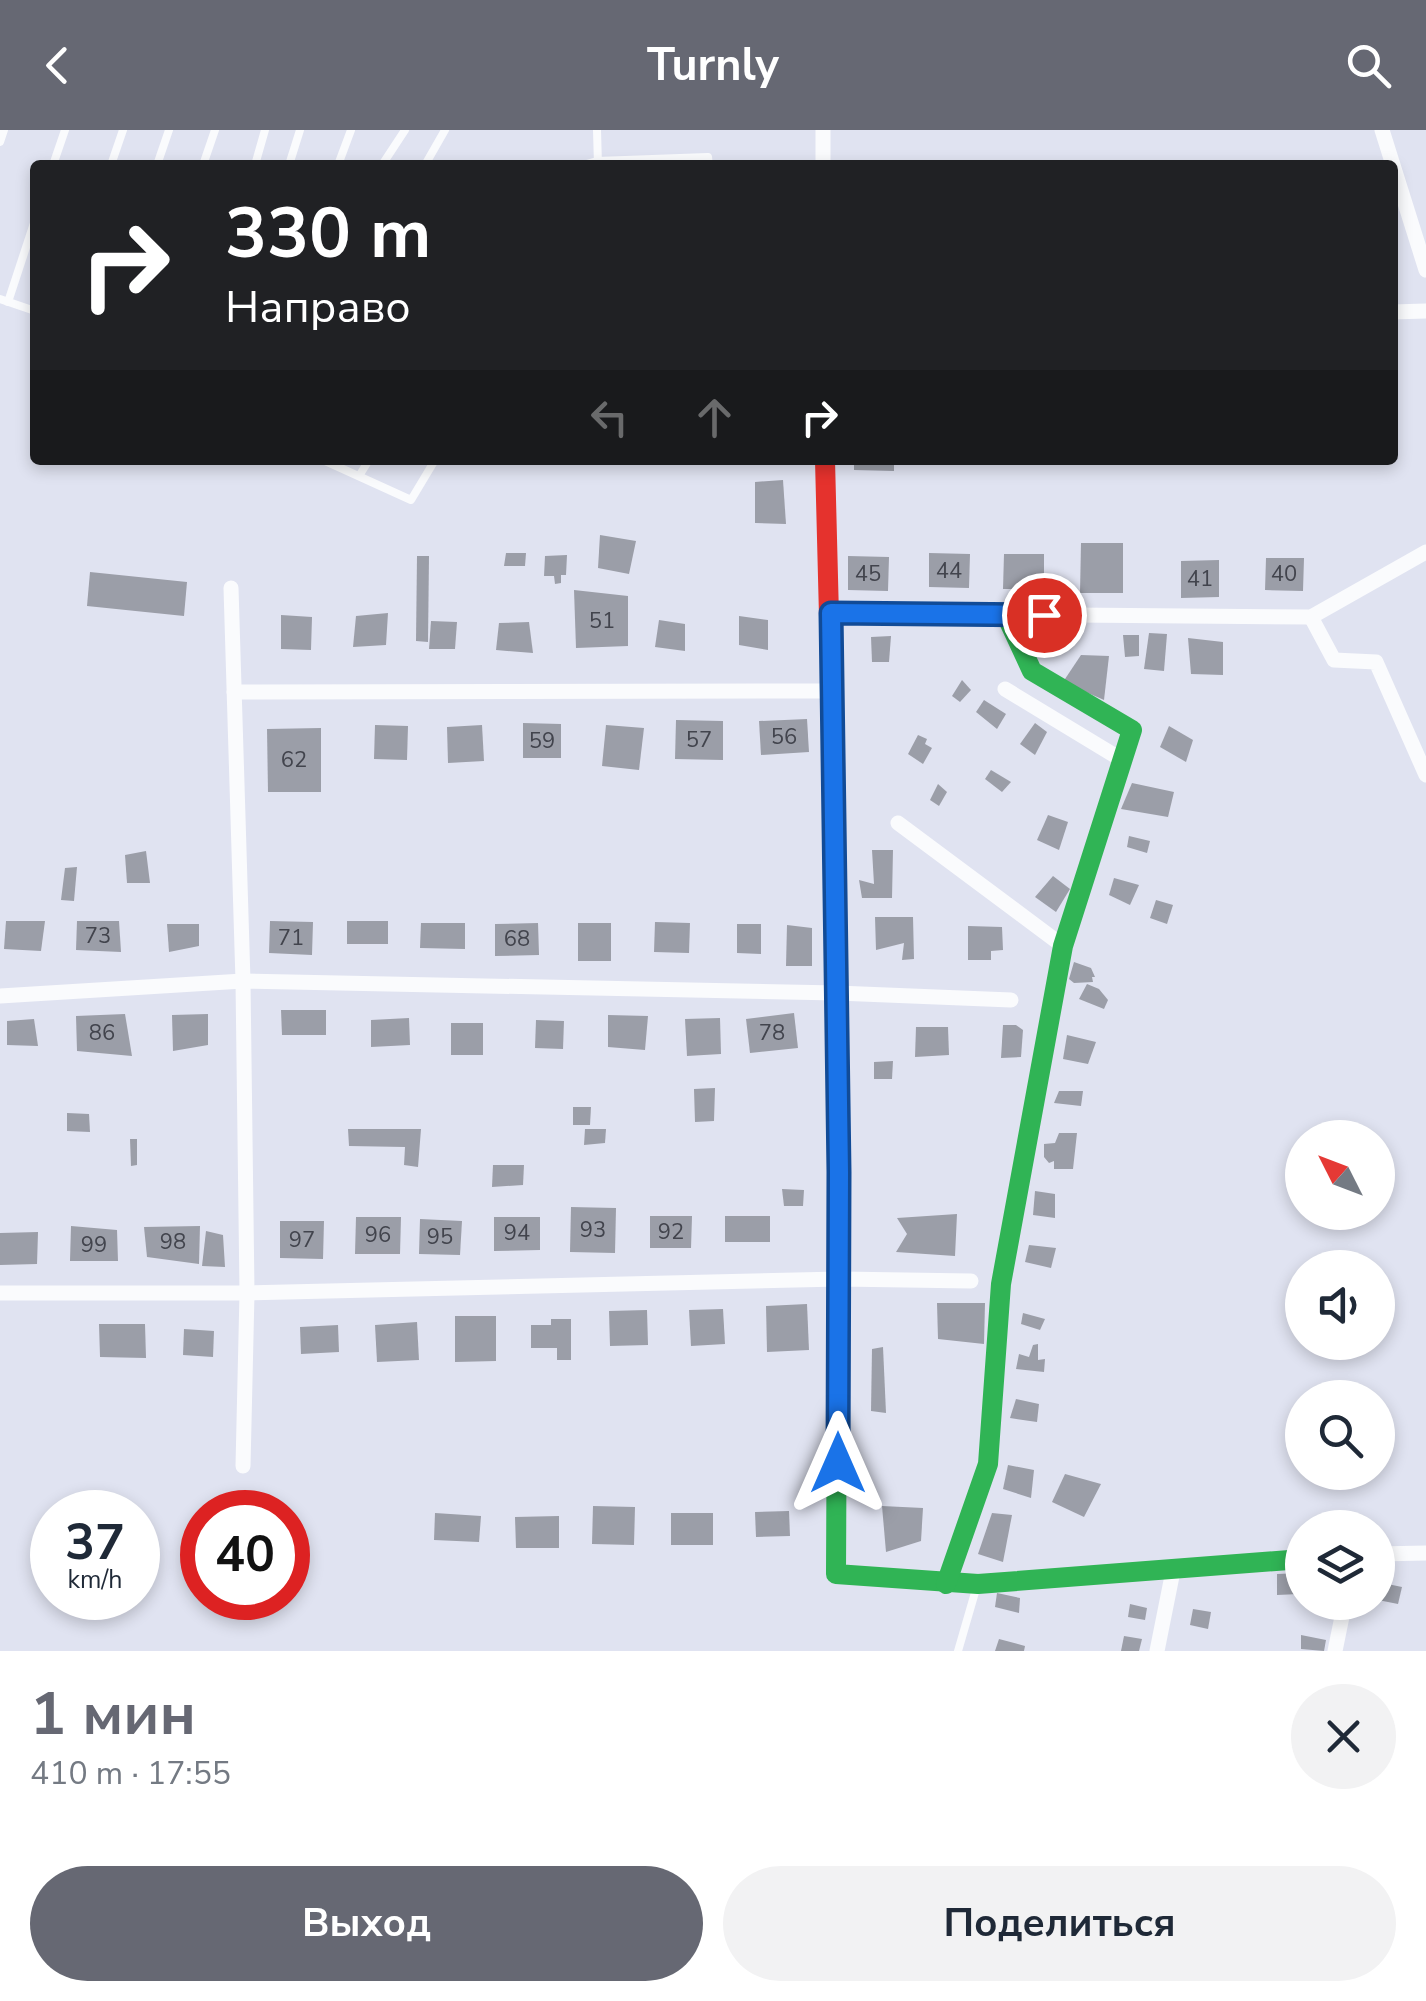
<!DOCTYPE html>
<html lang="ru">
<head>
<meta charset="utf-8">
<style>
  :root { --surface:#fff; --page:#f2f2f3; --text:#1f2937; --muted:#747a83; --accent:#666873 }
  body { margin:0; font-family:"Nunito Sans",sans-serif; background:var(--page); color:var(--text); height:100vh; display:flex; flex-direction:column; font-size:38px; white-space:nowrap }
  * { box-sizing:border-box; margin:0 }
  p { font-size:32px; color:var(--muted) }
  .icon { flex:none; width:55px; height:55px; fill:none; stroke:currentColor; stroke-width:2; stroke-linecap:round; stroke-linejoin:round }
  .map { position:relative; height:1521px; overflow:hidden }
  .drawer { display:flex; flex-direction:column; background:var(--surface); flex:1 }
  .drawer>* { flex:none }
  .hud { position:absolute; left:30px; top:30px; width:1368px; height:305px; border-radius:10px; box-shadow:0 5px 15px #0003; background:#202124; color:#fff; overflow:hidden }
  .needle { width:65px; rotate:312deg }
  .controls { position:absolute; left:1285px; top:990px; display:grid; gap:20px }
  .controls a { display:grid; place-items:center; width:110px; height:110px; border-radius:50%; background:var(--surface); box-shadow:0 5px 15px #0003; font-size:50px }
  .speed { position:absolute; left:30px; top:1360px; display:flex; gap:20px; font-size:50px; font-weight:700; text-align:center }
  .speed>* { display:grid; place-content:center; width:130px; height:130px; border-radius:50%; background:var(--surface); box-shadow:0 5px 15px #0003; line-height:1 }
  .speed small { font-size:25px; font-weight:400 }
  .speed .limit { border:15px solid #d22; background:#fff; color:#111 }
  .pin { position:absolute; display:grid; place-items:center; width:85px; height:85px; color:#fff; margin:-42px; border:5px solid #fff; border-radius:50%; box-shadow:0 2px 10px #0007 }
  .me { position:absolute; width:110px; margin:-55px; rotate:0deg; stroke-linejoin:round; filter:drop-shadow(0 0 8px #0008) }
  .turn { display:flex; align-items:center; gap:35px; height:210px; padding:0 30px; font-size:45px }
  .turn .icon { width:130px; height:130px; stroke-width:2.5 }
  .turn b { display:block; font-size:70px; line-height:85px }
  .lanes { display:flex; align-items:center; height:95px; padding:0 30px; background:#0003; justify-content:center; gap:50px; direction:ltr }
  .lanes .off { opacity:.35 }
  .round { display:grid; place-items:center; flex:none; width:105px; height:105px; border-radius:52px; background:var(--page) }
  .overview { display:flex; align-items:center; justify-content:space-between; height:170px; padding:0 30px }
  h1 { font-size:60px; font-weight:700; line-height:75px; color:var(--accent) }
  .action { display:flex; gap:20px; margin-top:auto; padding:20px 30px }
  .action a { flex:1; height:115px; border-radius:60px; background:var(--accent); color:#fff; font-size:40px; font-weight:700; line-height:115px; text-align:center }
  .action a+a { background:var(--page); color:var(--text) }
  header { display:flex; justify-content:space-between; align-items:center; height:130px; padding:0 30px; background:var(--accent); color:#fff; font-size:45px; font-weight:700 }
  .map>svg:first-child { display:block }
  .building { fill:#9b9ea8 }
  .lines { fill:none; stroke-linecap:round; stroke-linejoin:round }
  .lane { stroke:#fafbfd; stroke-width:8 }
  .street { stroke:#fafbfd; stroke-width:15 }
  .fast { stroke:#30b455; stroke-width:20 }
  .jam { stroke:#e5322d; stroke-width:20 }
  .route-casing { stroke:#114b97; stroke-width:25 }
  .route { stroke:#1a73e8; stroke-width:18 }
  .labels { text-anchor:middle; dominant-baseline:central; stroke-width:10; stroke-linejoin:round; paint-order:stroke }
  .number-label { font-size:22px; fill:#42444d }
</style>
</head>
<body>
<header><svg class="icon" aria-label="back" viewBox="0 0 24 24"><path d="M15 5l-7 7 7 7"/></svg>Turnly<svg class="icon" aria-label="search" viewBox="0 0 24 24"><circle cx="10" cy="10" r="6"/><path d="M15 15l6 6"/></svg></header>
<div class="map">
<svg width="1426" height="1521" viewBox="0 0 1426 1521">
  <rect width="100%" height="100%" fill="#e0e3f1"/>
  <g class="building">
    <path d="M854,330H894V341L854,340Z"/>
    <path d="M783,350L786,394L755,393V352Z"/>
    <path d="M600,405L636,411L629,444L598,438Z"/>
    <path d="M1081,413H1123V463H1080Z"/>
    <path d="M506,423H526L525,436H504Z"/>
    <path d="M929,423L970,424L969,458L929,457Z"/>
    <path d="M1004,424H1044V459H1003Z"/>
    <path d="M567,425L566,445H561V453L555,454L554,446H544L545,426Z"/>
    <path d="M417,426H429L428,512L416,511Z"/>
    <path d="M848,426L889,427L888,461L848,460Z"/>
    <path d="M1266,428H1304L1303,461L1265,460Z"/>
    <path d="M1219,430V467L1181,468V431Z"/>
    <path d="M90,442L187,452L184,486L87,476Z"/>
    <path d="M574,460L628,466V516L576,518Z"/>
    <path d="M388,483L386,515L353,517L356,486Z"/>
    <path d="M281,485L312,487L311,520L281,519Z"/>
    <path d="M739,486L768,490V520L739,515Z"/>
    <path d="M1018,488L1055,491L1059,512L1018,511Z"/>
    <path d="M659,490L685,494V521L655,517Z"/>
    <path d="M431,491L457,492L455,519H429Z"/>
    <path d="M529,492L533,523L496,520L499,493Z"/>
    <path d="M1149,503L1167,504L1164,541L1144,539Z"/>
    <path d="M1123,505H1139V526L1125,527Z"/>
    <path d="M891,506L889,532H872L871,507Z"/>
    <path d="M1188,508L1223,512V545L1191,544Z"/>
    <path d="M1081,525L1109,526L1104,570L1063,552Z"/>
    <path d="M962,550L971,560L960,572L952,566Z"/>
    <path d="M984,570L1006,584L997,599L976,582Z"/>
    <path d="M807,589L809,622L761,625L759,591Z"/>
    <path d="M676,590L723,591V630L675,629Z"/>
    <path d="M523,593L561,594V628H523Z"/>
    <path d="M1035,593L1047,602L1035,625L1020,614Z"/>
    <path d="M375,595L408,596L407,630L374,629Z"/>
    <path d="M482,595L484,631L448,633L447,597Z"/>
    <path d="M606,595L644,598L639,640L602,636Z"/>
    <path d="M1169,596L1193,610L1186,632L1160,617Z"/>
    <path d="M321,598V662H268L267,599Z"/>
    <path d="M918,605L927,609L925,614L932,618L923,634L908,624Z"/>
    <path d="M991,640L1011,652L1002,662L985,649Z"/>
    <path d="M1132,653L1174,662L1168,687L1121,679Z"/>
    <path d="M938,654L947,662L939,676L930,670Z"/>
    <path d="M1048,685L1068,692L1059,720L1037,710Z"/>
    <path d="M1129,706L1150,711L1147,723L1127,717Z"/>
    <path d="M872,720H893L892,768H862L859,750L874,754Z"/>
    <path d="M146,721L150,753H127L125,725Z"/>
    <path d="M77,737L74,771L61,770L65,738Z"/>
    <path d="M1053,746L1070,759L1056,782L1035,767Z"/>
    <path d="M1114,748L1139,755L1130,775L1109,765Z"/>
    <path d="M1156,770L1173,775L1167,794L1150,788Z"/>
    <path d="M875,787H913L914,829L902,830L904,813L876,820Z"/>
    <path d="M6,791H45L41,821L4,819Z"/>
    <path d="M77,791H119L121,822L76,820Z"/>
    <path d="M270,791L313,792L312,825L269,823Z"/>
    <rect x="347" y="791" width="41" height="23"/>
    <path d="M655,792L690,793L689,823L654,822Z"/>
    <path d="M421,793H465V819L420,818Z"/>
    <path d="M538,793L539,825L495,826V794Z"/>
    <rect x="578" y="793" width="33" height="38"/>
    <path d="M167,794H199V816L169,822Z"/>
    <path d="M737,794H761V824L737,823Z"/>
    <path d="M787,795L812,798V836H786Z"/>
    <path d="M968,796L1002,797L1003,820L991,821V830H968Z"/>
    <path d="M1074,832L1091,838L1095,847H1092L1093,852L1074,853L1069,849Z"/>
    <path d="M1087,854L1099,859L1108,870L1104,879L1079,869Z"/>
    <path d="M281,880H326V905H282Z"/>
    <path d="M794,883L798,918L750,923L746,889Z"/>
    <path d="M125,884L132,926L77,921L76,886Z"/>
    <path d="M208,884V915L173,921L172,885Z"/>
    <path d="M608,885L648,886L645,920L608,917Z"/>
    <path d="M409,888L410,915L371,917V890Z"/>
    <path d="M720,888L721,924L687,926L685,889Z"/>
    <path d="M34,889L38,916L7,915V891Z"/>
    <path d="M536,890L564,891L563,919L535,918Z"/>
    <rect x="451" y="893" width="32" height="32"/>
    <path d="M1003,895H1016L1023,900L1021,927L1001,928Z"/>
    <path d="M916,897H948L949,925L915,927Z"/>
    <path d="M1067,905L1096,912L1088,934L1063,929Z"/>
    <path d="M893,931L892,949H874V932Z"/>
    <path d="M715,958L714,991L695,992L694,959Z"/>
    <path d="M1059,961H1083L1081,976L1054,973Z"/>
    <path d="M573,977H591L590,995H573Z"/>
    <path d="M67,983L89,984L90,1002L67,1001Z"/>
    <path d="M348,999H421L418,1037L404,1035L405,1017L349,1016Z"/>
    <path d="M585,999H606L605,1013L584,1015Z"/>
    <path d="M1059,1003H1077L1073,1039H1054V1031L1049,1033L1044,1027V1014L1055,1013Z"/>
    <path d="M130,1009H137V1035L131,1036Z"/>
    <path d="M493,1035H524L523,1055L492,1057Z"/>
    <path d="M782,1059L804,1060L803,1076H784Z"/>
    <path d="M1035,1061L1055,1064V1088L1033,1085Z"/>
    <path d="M571,1077L616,1078L615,1123L570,1122Z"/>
    <path d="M957,1084L955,1126L896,1122L907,1104L897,1088Z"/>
    <path d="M650,1086H692L691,1118H650Z"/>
    <rect x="725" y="1086" width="45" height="26"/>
    <path d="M356,1087H401L400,1124H355Z"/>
    <path d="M494,1087H540V1120L494,1121Z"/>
    <path d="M420,1089L462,1091L460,1125L419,1124Z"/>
    <path d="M280,1091H324L323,1129L280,1128Z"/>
    <path d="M71,1096L117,1100L118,1131H70Z"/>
    <path d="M200,1096L199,1134L147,1127L144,1097Z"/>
    <path d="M206,1101L223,1105L225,1137L202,1136Z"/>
    <path d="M38,1102L37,1134L0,1135V1103Z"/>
    <path d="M1029,1115L1056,1118L1051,1138L1025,1132Z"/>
    <path d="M937,1173H985L984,1214L938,1209Z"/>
    <path d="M807,1174L809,1220L767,1222L766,1176Z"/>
    <path d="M723,1179L725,1214L691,1216L689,1180Z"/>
    <path d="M647,1180L648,1215L610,1216L609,1181Z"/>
    <path d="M1023,1183L1045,1189L1040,1200L1021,1194Z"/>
    <path d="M455,1186H496V1231L455,1232Z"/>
    <path d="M551,1189H571V1230H557V1218H531V1195H551Z"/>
    <path d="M417,1192L419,1230L377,1232L375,1195Z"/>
    <path d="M99,1194H145L146,1228L100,1227Z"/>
    <path d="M338,1195L339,1222L301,1224L300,1197Z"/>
    <path d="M184,1199L214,1201L213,1227L183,1225Z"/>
    <path d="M1038,1214V1230L1045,1229L1044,1242L1016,1239L1019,1224L1029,1227L1033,1215Z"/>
    <path d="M883,1217L886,1283L871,1281L872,1219Z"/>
    <path d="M1016,1269L1039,1274L1037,1292L1010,1288Z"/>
    <path d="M1008,1335L1034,1340L1031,1368L1003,1359Z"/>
    <path d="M1065,1344L1101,1354L1084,1387L1052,1372Z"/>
    <path d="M593,1376L635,1377L634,1415L592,1414Z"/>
    <path d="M882,1376L923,1378L921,1411L886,1422Z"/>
    <path d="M789,1381L790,1406L756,1407L755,1382Z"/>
    <path d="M435,1383L481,1386L479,1412L434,1410Z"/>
    <rect x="671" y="1383" width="42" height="32"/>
    <path d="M992,1383L1012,1385L1003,1432L978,1424Z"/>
    <path d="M559,1386V1418H516L515,1387Z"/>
    <path d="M1302,1443L1299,1464L1277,1465V1444Z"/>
    <path d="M1378,1452L1402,1457L1398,1474L1378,1470Z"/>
    <path d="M997,1463L1020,1468L1019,1483L995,1477Z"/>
    <path d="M1130,1474L1147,1478L1145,1490L1128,1487Z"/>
    <path d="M1193,1479L1211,1482L1208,1499L1190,1495Z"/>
    <path d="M1301,1505L1326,1510L1324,1521L1301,1519Z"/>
    <path d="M1124,1506L1142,1509L1139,1521H1121Z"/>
    <path d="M999,1509L1025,1516L1024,1521H995Z"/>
  </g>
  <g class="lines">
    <g class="lane">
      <path d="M597,0L598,35"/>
      <path d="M0,12L4,0"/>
      <path d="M53,35L65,0"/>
      <path d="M111,35L123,0"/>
      <path d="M157,35L169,0"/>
      <path d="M203,35L215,0"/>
      <path d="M255,35L265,0"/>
      <path d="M289,35L300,0"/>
      <path d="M338,35L351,0"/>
      <path d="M382,35L405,0"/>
      <path d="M425,35L445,0"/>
      <path d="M583,35L597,31L708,27L709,35"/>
      <path d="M0,169L35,181"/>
      <path d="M8,172L35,90"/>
      <path d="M323,330L411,370L435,330"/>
      <path d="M359,346L369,330"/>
      <path d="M958,1521L976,1459"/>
    </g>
    <g class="street">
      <path d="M823,0V35"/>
      <path d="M1382,0L1426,140"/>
      <path d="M1392,182L1426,181"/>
      <path d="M231,458L243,851L247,1163L243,1336"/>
      <path d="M831,483L1311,487L1426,422"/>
      <path d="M1311,487L1334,530L1376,532L1426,645"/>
      <path d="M1005,559L1122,630"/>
      <path d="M234,562L831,561"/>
      <path d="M898,693L1063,816"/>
      <path d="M0,866L243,851L837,863L1011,870"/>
      <path d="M0,1163H247L840,1149L971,1151"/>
      <path d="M1378,1424L1426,1423"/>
      <path d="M1157,1521L1173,1441"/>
      <path d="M1335,1521L1345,1472"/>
    </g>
    <g class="fast">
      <path d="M835,721L838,1026L836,1444L978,1454L1302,1429"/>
      <path d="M946,1454L988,1334L1001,1154L1063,816L1132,600L1032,541L1006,485"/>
    </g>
    <path class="jam" d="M825,330L835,721"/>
  </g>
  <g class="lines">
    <defs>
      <path id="route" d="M838,1333L839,1042L831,483L1044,485"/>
    </defs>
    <use href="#route" class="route-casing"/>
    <use href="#route" class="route"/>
  </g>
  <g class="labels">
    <g class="number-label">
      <text x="949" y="441">44</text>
      <text x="868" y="444">45</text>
      <text x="1284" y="444">40</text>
      <text x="1200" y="449">41</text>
      <text x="602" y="491">51</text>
      <text x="784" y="607">56</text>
      <text x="699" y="610">57</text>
      <text x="542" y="611">59</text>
      <text x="294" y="630">62</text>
      <text x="98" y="806">73</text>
      <text x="291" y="808">71</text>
      <text x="517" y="809">68</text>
      <text x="102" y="903">86</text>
      <text x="772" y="903">78</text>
      <text x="593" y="1100">93</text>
      <text x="671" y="1102">92</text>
      <text x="517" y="1103">94</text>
      <text x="378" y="1105">96</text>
      <text x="440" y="1107">95</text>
      <text x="302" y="1110">97</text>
      <text x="173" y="1112">98</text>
      <text x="94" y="1115">99</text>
    </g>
  </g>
</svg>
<div class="controls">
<a><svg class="needle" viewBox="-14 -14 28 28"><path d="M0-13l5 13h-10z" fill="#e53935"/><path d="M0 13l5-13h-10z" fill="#747a83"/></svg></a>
<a><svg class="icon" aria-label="sound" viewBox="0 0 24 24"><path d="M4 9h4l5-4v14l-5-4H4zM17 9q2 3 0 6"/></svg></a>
<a><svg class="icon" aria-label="search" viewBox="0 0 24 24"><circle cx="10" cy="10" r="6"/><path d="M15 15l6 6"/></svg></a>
<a><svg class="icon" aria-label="layers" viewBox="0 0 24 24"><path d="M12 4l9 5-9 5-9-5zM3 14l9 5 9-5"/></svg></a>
</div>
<div class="speed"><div>37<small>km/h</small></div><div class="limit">40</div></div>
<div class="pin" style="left:1044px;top:485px;background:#d93025"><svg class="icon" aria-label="arrive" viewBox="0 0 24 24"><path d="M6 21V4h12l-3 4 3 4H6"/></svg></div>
<svg class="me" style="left:838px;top:1333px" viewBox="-20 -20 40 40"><path d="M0-17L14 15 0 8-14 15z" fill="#1a73e8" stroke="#fff" stroke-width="4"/></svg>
<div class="hud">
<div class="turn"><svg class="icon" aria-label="right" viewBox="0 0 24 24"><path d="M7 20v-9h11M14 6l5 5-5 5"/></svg><div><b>330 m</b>Направо</div></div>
<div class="lanes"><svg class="icon off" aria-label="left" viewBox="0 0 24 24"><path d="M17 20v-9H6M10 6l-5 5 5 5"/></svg><svg class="icon off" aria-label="ahead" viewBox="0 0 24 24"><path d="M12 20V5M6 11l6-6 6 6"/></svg><svg class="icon" aria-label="right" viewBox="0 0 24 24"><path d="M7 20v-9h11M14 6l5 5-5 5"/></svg></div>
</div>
</div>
<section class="drawer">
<div class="overview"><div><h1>1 мин</h1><p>410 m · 17:55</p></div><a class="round"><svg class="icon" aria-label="close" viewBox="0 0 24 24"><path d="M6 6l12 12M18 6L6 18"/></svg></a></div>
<div class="action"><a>Выход</a><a>Поделиться</a></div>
</section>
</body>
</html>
